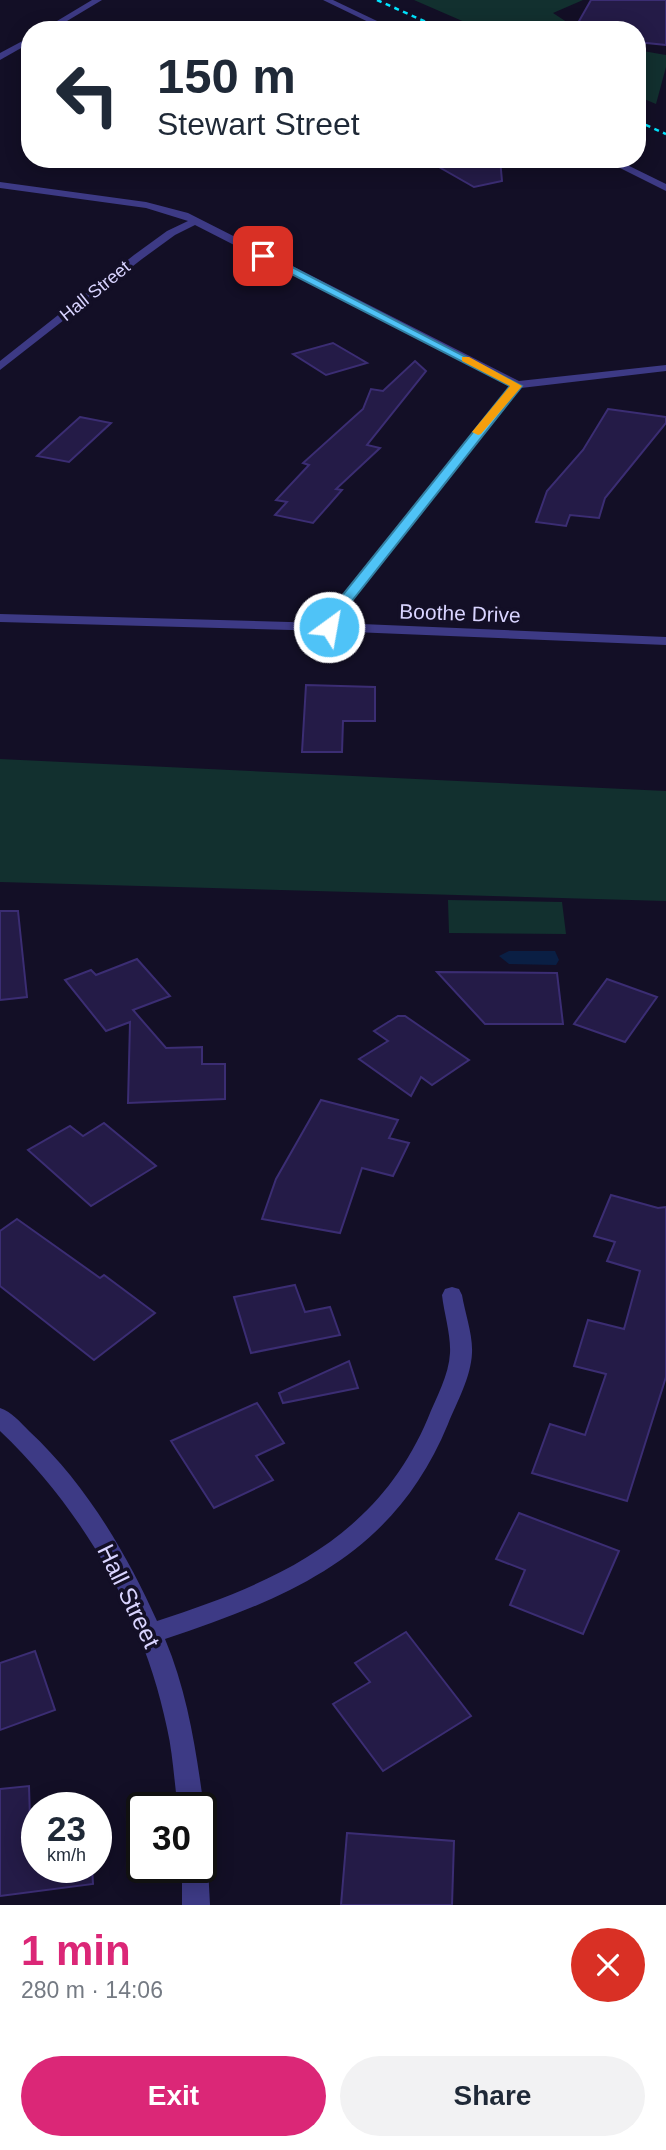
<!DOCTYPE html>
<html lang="en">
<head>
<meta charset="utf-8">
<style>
  :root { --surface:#fff; --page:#f2f2f3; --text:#1f2937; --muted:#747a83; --accent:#db2777 }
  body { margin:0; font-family:Arial,sans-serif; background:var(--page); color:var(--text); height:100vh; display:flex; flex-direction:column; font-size:26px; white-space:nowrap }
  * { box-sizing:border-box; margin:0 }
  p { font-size:23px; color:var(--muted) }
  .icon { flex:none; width:38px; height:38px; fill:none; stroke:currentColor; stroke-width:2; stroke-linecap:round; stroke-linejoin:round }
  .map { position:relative; height:1905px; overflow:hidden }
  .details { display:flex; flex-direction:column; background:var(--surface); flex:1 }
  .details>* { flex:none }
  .top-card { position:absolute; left:21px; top:21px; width:625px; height:147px; border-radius:28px; box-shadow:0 4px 18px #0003; background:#fff; color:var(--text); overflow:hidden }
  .speed { position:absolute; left:21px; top:1792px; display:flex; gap:14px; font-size:35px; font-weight:700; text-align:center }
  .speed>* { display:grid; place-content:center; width:91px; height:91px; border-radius:50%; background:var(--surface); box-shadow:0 4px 18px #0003; line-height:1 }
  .speed small { font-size:18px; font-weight:400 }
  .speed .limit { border:4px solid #111; border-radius:10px; background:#fff; color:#111 }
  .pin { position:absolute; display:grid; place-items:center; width:60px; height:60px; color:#fff; margin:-30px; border-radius:14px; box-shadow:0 4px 10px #0006 }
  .me { position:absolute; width:77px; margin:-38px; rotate:32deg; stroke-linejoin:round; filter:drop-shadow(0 0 5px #0008) }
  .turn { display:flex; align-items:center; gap:24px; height:147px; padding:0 21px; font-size:32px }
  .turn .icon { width:91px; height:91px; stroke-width:2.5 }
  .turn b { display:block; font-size:49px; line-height:60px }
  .round { display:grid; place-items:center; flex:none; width:74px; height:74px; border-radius:37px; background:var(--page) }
  .headline { display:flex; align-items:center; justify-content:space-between; height:119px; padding:0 21px }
  h1 { font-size:42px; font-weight:700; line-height:52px; color:var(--accent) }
  .button { display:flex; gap:14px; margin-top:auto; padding:14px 21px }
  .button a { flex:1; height:80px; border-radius:42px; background:var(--accent); color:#fff; font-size:28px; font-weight:700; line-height:80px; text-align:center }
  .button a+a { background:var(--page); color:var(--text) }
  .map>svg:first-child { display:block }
  .green { fill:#12302f }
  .water { fill:#0a1f44 }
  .building { fill:#241b47; stroke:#3b2d73; stroke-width:2 }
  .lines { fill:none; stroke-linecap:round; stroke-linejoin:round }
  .minor { fill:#3d3a85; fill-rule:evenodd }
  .tertiary { fill:#3d3a85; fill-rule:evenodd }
  .rail { stroke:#00e5ff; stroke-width:2.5; stroke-dasharray:5 4.5; stroke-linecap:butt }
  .route { fill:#4fc3f7; stroke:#337fa1; stroke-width:2 }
  .slow { fill:#f59e0b }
  .labels { text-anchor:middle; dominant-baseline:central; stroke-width:7; stroke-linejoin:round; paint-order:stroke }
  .far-street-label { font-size:18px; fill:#d9d4ff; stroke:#130f26 }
  .street-label { font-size:21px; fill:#d9d4ff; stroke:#130f26 }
  .near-street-label { font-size:24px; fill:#d9d4ff; stroke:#130f26 }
</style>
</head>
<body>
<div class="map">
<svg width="666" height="1905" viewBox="0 0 666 1905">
  <rect width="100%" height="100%" fill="#130f26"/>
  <g class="green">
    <path d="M414,0H583L553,13L579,30H483Z"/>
    <path d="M637,50L666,55V67L656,104L637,96Z"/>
    <path d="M0,759L666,791V901L0,882Z"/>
    <path d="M448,900L562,902L566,934L449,933Z"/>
  </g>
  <path class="water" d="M509,951H555L559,960L556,965L509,964L499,956Z"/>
  <g class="building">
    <path d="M591,0H666V45L637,42V30H574Z"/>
    <path d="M425,159H500L502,181L474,187Z"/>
    <path d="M333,343L367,363L326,375L293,354Z"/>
    <path d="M415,361L426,371L367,445L380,448L336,489L342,490L313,523L275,515L287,502L276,500L309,465L303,463L363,409L371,389L383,391Z"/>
    <path d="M608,409L666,417V423L605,498L599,518L570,515L566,526L536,522L547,491L583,450Z"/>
    <path d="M80,417L111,423L69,462L37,456Z"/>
    <path d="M306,685L375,687V721H343L342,752H302Z"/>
    <path d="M0,911H18L27,997L0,1000Z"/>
    <path d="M137,959L170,996L133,1010L166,1048L202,1047V1064H225V1099L128,1103L130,1022L106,1031L65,980L91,970L96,975Z"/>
    <path d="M437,972L557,973L563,1024H485Z"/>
    <path d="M607,979L657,997L625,1042L574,1024Z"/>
    <path d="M398,1016H405L469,1060L432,1085L421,1077L411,1096L359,1059L388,1041L374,1031Z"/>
    <path d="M321,1100L398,1120L389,1138L409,1143L393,1176L362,1168L340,1233L262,1219L276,1179Z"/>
    <path d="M104,1123L156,1166L91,1206L28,1150L70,1126L83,1136Z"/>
    <path d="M611,1195L658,1208L666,1207V1377L627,1501L532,1473L550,1424L585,1435L606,1374L574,1366L588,1320L624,1329L640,1271L607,1261L615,1242L594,1236Z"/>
    <path d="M17,1219L100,1278L104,1275L155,1313L94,1360L0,1286V1231Z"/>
    <path d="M295,1285L305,1312L330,1307L340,1335L251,1353L234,1297Z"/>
    <path d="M349,1361L358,1388L283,1403L279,1393Z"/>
    <path d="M257,1403L284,1443L256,1456L273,1480L214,1508L171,1441Z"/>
    <path d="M519,1513L619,1551L583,1634L510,1605L525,1570L496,1559Z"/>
    <path d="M406,1632L471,1716L383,1771L333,1704L370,1682L355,1663Z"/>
    <path d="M35,1651L55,1710L0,1730V1663Z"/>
    <path d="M29,1786L30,1819H37V1867H92L93,1884L0,1896V1789Z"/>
    <path d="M347,1833L454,1841L452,1905H341Z"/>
  </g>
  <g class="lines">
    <g class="minor">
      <path d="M92,0H102L52,30H42Z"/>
      <path d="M30,37V43L0,60V53Z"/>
      <path d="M0,182L146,202L188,213L519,381L666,365V371L521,388L348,606L338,623L666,637V645L329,631L0,622V614L325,623L337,602L510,386L195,225L175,235L142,259L0,370V361L134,255L167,231L188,221L146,208L0,188Z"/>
      <path d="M452,1287L459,1289L462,1295C465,1313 473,1335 472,1353C471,1377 457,1402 448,1424C394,1555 291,1597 165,1639C188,1694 196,1750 204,1808L201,1814V1808H178C174,1781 173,1754 167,1728C144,1616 83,1510 0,1431V1408C12,1412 20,1422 29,1431C85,1483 126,1552 157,1621C274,1583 377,1539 428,1418C436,1398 449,1375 450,1353C451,1335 444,1313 442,1295L445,1289Z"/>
      <path d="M201,1857L208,1867L210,1905H182V1867H201Z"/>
    </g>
    <g class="tertiary">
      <path d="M323,0H333L396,30H385Z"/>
      <path d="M602,159H615L666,184V191Z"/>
    </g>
    <g class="rail">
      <path d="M377,0L444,30"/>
      <path d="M637,121L666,134"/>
    </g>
  </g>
  <path class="route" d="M260,254H267L522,386L348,606L334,630L329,631L323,627L337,602L510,386L260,258Z"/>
  <path class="slow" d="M462,357H469L522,386L481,434L478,435L472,432L510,386L462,361Z"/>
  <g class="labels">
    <g class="far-street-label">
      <text transform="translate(95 291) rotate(-39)">Hall Street</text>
    </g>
    <g class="street-label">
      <text transform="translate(460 613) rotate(2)">Boothe Drive</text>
    </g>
    <g class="near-street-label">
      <text transform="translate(129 1596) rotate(64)">Hall Street</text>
    </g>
  </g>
</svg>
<div class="speed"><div>23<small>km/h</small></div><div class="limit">30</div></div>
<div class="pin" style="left:263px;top:256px;background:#d93025"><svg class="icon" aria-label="arrive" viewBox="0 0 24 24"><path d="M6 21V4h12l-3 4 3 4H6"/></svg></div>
<svg class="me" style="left:329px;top:627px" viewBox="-20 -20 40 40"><circle r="17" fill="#4fc3f7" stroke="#fff" stroke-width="3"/><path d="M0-11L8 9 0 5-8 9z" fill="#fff"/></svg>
<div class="top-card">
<div class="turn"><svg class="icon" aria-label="left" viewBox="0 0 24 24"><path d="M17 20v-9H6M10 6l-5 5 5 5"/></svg><div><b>150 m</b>Stewart Street</div></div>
</div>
</div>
<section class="details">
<div class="headline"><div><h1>1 min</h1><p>280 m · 14:06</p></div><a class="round" style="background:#d93025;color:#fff"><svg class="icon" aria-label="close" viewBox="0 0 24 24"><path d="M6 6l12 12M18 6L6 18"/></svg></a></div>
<div class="button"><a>Exit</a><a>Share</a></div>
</section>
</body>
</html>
